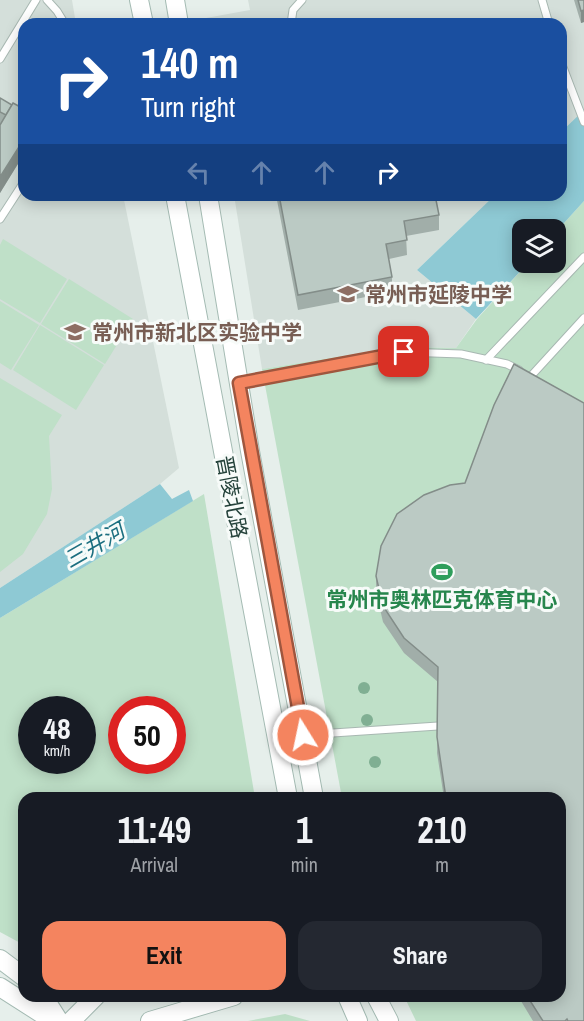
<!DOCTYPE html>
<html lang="en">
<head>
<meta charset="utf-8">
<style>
  :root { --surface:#171b24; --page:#242831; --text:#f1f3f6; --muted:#9ea1a6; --accent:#f4845f }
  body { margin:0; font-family:"Archivo Narrow","Noto Sans SC",sans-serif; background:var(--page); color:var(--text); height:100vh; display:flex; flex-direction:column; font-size:22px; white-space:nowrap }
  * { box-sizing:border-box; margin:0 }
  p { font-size:20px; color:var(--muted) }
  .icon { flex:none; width:33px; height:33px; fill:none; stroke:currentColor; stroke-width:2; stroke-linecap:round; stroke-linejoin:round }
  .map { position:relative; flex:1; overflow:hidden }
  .panel { position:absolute; left:18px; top:792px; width:548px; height:210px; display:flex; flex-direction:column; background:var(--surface); border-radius:18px; box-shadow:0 3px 15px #0003 }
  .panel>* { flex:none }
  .hud { position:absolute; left:18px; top:18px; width:549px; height:183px; border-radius:18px; box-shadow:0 3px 15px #0003; background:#1a4fa0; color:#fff; overflow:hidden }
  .tools { position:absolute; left:512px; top:219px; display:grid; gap:12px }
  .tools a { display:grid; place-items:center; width:54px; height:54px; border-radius:12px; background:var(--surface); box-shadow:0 3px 15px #0003; font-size:30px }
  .speed { position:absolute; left:18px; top:696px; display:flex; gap:12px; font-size:30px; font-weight:700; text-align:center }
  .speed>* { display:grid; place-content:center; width:78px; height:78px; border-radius:50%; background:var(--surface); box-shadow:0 3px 15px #0003; line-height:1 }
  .speed small { font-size:15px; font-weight:400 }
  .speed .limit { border:9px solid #d22; background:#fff; color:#111 }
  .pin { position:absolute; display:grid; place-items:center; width:51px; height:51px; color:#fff; margin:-26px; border-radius:12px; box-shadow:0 3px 9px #0006 }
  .me { position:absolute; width:66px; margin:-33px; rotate:350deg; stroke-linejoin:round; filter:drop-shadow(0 0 4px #0008) }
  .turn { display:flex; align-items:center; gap:21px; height:126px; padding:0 24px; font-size:27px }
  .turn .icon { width:78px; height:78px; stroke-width:2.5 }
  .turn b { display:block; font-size:42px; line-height:51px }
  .lanes { display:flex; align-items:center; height:57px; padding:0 24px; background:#0003; justify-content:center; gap:30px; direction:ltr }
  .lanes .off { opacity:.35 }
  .eta { display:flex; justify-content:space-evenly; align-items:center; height:102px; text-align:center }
  .eta b { font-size:36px; font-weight:700; line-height:42px }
  .action { display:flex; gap:12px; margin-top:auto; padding:12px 24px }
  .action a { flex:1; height:69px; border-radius:18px; background:var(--accent); color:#111; font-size:24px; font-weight:700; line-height:69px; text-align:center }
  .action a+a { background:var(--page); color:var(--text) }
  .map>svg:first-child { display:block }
  .built { fill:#d4dfda }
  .green { fill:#bfe0c8; fill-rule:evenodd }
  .water { fill:#8ec9d4 }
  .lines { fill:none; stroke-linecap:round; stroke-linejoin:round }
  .lane-casing { stroke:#a8b8b2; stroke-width:9 }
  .secondary-casing { stroke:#a4bbb3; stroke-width:20 }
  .lane { stroke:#fff; stroke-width:7 }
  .secondary { stroke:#fff; stroke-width:18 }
  .tree { fill:#80af93 }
  .wall { fill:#a1aea9 }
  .shaded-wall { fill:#838d89 }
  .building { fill:#bbcac4; stroke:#838d89; stroke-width:1.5 }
  .route-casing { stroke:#9f563e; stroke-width:15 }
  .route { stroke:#f4845f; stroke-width:10 }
  .labels { text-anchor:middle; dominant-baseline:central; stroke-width:6; stroke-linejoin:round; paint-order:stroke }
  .education-label { font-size:21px; font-weight:bold; fill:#785e54; stroke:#f7fbf9; text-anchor:start }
  .street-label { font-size:21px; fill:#24423a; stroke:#f7fbf9 }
  .leisure-label { font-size:21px; font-weight:bold; fill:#27864d; stroke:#f7fbf9 }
  .water-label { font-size:22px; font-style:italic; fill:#1c6f80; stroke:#f7fbf9 }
</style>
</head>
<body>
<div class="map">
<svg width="584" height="1021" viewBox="0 0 584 1021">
  <rect width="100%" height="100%" fill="#e6efeb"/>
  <g class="built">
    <path d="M0,0H72L76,24H24V195H123L179,468L160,484L0,588Z"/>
    <path d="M248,0H584V110L561,132V24H207L206,18L250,10Z"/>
    <path d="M234,195H495L417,270L476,319L456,348L398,347L262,369Z"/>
  </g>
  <g class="green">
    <path d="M584,201V1021H416L404,996H560V798H342L262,369L398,347L456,348L477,319L528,263L555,262V233Z"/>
    <path d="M3,239L67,279L40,323L0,299V245Z"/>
    <path d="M69,279L133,319L105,364L41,324Z"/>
    <path d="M0,301L39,325L11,370L0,363Z"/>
    <path d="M40,325L104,365L76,410L13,370Z"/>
    <path d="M0,378L62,415L49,436L52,489L47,514L23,554L0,572Z"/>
    <path d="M204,494L255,798H24V945L0,932V618ZM32,710H82V760H32ZM122,710H172V760H122Z"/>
    <path d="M285,1014L310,1021H248Z"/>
  </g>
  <g class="water">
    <path d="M584,110V201L555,233V230H522V262L528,263L476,319L417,270L495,195H561V132Z"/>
    <path d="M160,484L172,499L189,490L193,501L0,618V588Z"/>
  </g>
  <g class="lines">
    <defs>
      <g id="lane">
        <path d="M47,0L57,11L65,24"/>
        <path d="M542,0L549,24"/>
        <path d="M291,24L293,10L302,0"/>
        <path d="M0,59L36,0"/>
        <path d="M561,62L584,122"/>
        <path d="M0,219L24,182"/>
        <path d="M486,360L584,257"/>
        <path d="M531,376L584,318"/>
        <path d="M239,383L404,352L461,354L507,364L519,370"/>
        <path d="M303,735L438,726"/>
      </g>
      <g id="secondary">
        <path d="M139,0L144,24"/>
        <path d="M175,0L179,24"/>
        <path d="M175,195L288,798"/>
        <path d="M208,195L250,451L314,798"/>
        <path d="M0,959L24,977"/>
        <path d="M0,987L53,1021"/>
        <path d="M43,996L59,1021"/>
        <path d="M347,996L358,1021"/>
        <path d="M376,996L389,1021"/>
        <path d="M71,1021L96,996"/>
        <path d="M150,1021L234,996"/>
      </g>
    </defs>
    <use href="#lane" class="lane-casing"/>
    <use href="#secondary" class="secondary-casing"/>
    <use href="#lane" class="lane"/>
    <use href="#secondary" class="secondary"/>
  </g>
  <g class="tree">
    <circle cx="364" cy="688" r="6"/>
    <circle cx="367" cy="720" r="6"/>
    <circle cx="375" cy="762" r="6"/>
  </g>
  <g class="wall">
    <path d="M574,0H584V22L581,23Z"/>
    <path d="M0,98L12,105L24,109V154L0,193Z"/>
    <path d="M276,195H435L439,215V230L406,236L407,255L389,259L392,277V292L298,310Z"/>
    <path d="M514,364L584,403V1021H533L518,996H560V798H444L437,753L438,682L404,653L383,622L376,592V576L381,546L397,514L424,495L450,485L465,483L494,405Z"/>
  </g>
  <g class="shaded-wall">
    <path d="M584,10V22L581,23V11Z"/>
    <path d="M24,139V154L0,193V177Z"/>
  </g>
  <g class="building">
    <path d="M578,0H584V10L581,11Z"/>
    <path d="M0,98L12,105L6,115L0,112Z"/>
    <path d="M13,103L24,109V139L0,177V125Z"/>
    <path d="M279,195H435L439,215L404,221L407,240L386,244L392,277L298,295Z"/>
    <path d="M514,364L584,403V1021H568L567,1019L565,1021H543L527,996H560V798H446L437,737L438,667L404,638L383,606L376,576L381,546L397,514L424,495L450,485L465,483L494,405Z"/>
  </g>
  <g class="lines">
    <defs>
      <path id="route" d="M303,735L239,383L404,352"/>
    </defs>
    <use href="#route" class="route-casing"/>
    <use href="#route" class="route"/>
  </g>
  <defs>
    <symbol id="school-bare" viewBox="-9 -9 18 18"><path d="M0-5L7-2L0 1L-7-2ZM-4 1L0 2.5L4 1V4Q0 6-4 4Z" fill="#8d6e63" stroke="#f7fbf9" stroke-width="2.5" paint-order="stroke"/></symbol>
    <symbol id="stadium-bare" viewBox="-9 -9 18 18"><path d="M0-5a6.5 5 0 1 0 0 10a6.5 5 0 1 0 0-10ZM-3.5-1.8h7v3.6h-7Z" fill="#2e9e5b" stroke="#f7fbf9" stroke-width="2.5" paint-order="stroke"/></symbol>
  </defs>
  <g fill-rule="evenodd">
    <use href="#school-bare" x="333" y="279" width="30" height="30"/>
    <use href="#school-bare" x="60" y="317" width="30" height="30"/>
    <use href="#stadium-bare" x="427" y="557" width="30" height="30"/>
  </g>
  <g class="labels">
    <g class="education-label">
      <text x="365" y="294">常州市延陵中学</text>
      <text x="92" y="332">常州市新北区实验中学</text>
    </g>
    <g class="street-label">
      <text transform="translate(232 497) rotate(79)">晋陵北路</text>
    </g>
    <g class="leisure-label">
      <text x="442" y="599">常州市奥林匹克体育中心</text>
    </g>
    <g class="water-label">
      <text transform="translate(94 545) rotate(-30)">三井河</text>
    </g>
  </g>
</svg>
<div class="tools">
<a><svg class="icon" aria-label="layers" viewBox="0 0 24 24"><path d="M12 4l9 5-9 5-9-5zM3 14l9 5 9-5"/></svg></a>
</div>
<div class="speed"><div>48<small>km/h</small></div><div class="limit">50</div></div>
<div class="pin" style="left:404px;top:352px;background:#d93025"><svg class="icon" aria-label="arrive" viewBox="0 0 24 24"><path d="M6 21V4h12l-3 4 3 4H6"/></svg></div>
<svg class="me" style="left:303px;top:735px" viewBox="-20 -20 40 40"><circle r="17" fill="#f4845f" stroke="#fff" stroke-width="3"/><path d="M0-11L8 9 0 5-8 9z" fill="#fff"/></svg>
<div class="hud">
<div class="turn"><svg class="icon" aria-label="right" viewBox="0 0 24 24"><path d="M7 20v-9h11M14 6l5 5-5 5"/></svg><div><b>140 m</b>Turn right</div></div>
<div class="lanes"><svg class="icon off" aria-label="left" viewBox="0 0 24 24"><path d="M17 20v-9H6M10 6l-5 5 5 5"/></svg><svg class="icon off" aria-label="ahead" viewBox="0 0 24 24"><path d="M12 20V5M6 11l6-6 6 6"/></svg><svg class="icon off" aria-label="ahead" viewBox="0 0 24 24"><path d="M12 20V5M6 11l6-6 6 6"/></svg><svg class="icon" aria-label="right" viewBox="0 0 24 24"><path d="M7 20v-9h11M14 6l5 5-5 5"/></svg></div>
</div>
<section class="panel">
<div class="eta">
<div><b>11:49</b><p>Arrival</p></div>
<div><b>1</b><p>min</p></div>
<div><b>210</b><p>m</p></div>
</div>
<div class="action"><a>Exit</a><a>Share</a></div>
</section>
</div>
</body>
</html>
